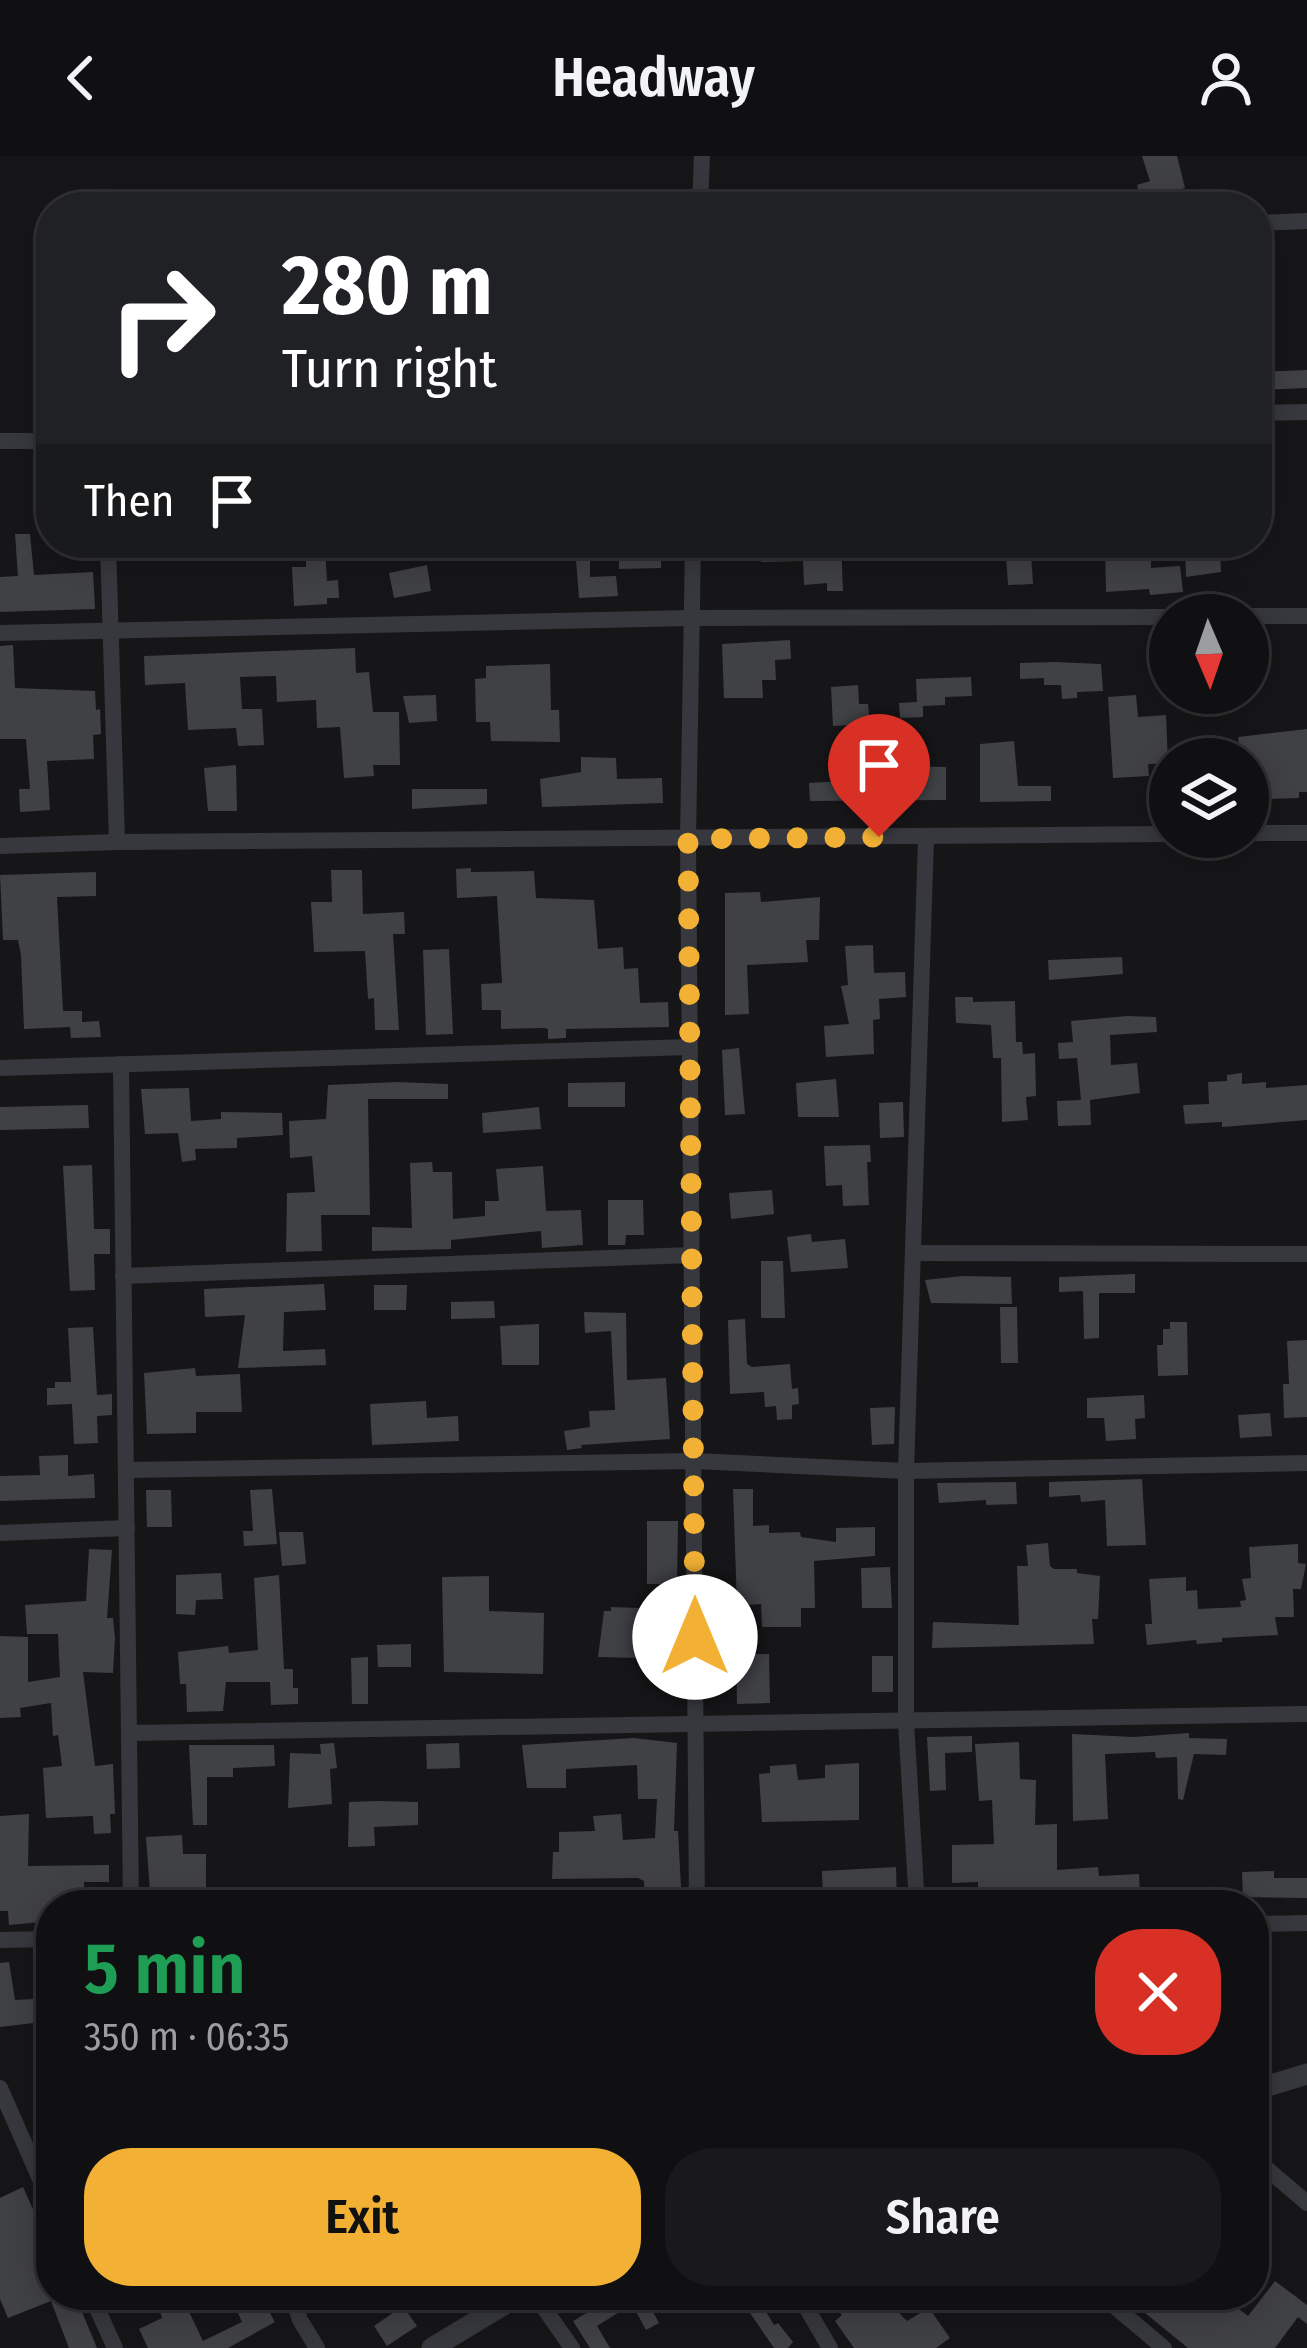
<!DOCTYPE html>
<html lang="en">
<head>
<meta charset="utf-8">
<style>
  :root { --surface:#101012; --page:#19191b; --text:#f1f3f6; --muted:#9c9d9f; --line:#303032; --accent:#f2b134 }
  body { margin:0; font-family:"Fira Sans Condensed",sans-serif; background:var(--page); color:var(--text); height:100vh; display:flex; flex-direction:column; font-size:45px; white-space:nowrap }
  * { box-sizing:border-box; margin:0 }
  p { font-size:39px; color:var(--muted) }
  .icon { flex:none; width:66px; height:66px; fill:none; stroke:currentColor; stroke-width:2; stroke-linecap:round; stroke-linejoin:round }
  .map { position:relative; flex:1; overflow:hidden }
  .drawer { position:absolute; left:36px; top:1734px; width:1233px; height:420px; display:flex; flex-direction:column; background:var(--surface); border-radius:48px; box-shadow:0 6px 30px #0003,0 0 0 3px var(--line) }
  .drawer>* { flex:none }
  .guide { position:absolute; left:36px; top:36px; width:1236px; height:366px; border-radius:48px; box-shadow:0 6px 30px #0003,0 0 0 3px var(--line); background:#202124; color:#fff; overflow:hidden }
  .needle { width:78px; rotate:178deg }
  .controls { position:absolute; left:1149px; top:438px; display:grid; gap:24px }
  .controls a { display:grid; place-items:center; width:120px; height:120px; border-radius:50%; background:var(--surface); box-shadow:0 6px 30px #0003,0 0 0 3px var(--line); font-size:60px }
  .pin { position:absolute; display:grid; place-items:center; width:102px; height:102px; color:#fff; margin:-123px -51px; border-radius:50% 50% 50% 0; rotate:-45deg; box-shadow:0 0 12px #0007 }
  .pin .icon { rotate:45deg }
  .me { position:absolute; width:132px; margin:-66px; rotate:0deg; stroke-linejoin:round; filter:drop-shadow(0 0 9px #0008) }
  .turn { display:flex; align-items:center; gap:42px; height:252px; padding:0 48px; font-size:54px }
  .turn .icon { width:156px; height:156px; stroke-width:2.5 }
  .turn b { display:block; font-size:84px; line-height:102px }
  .then { display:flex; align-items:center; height:114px; padding:0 48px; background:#0003; gap:24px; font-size:45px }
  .round { display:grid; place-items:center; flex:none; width:126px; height:126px; border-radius:48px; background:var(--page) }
  .head { display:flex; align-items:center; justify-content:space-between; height:204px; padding:0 48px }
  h1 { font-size:72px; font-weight:600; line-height:90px; color:#1e9e55 }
  .action { display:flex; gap:24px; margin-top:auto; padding:24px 48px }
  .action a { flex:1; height:138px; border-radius:48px; background:var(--accent); color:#111; font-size:48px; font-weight:600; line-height:138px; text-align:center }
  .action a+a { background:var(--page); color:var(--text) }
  header { display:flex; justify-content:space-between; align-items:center; height:156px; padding:0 48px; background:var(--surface); font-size:54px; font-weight:600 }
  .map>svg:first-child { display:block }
  .building { fill:#404145 }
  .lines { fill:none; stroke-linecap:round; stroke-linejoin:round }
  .minor { stroke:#37383d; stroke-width:16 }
  .tertiary { stroke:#37383d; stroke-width:21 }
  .route { stroke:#f2b134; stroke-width:21; stroke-dasharray:0 37.8 }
</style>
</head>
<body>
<header><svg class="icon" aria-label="back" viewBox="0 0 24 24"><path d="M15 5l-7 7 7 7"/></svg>Headway<svg class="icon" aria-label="person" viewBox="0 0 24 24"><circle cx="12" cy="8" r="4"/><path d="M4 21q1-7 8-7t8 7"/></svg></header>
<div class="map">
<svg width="1307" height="2192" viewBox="0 0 1307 2192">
  <rect width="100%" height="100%" fill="#161618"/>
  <g class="building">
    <path d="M1142,0H1177L1185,32L1141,44L1137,29L1150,25Z"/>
    <path d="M1307,214V232L1257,234V216Z"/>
    <path d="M15,378H30L34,419L93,416L95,453L0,456V421L18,420Z"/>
    <path d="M619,387H661V412L619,413Z"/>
    <path d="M760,387H841L843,435H827V427L804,429L803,405L761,406Z"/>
    <path d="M1151,389V412L1180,410L1183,436L1150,439L1149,433L1106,436L1105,391Z"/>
    <path d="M325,390L327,425L338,424L339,442H327V448L294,450L292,411H306V391Z"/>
    <path d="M590,390V421L616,420L618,440L579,442L575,391Z"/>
    <path d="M1220,390L1221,416L1186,421L1185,392Z"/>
    <path d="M1031,397L1033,428L1008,429L1006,399Z"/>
    <path d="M427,409L431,435L394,442L389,417Z"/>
    <path d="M790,484L791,503L775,504L776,524H762L763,542H724L722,488Z"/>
    <path d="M13,489L15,532L95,535L96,554L100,553L101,578L93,579L94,603L47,605L50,654L20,656L19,633H30L26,583H0V490Z"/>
    <path d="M355,492L356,517L369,516L373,556H399L400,609H373L374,620L344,622L340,571L317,572L316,544L277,546L276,520L240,521L242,553H262L264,589L238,590L236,572L188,574L185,527L145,529L144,500Z"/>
    <path d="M1054,506L1101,508L1103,535L1077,536V542L1062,543L1061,529H1044V522L1020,523V507Z"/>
    <path d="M550,508L551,554H559L560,586L491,585L490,566H476L475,523L486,522V510Z"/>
    <path d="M971,521L972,540L945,541V549L923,550V561L900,562L899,547L917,546L916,523Z"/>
    <path d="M858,529L859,548H868L870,568L833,570L831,531Z"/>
    <path d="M436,539L437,565L409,567L403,540Z"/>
    <path d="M1136,539L1138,561L1166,559L1168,607L1148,608L1149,620L1113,622L1108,541Z"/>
    <path d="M892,565L900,610L946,611V644L810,645L809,627L857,624L856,600H874L872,566Z"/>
    <path d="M1307,573V636H1299V642L1269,643V634L1260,635L1259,613L1248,614V603H1241L1238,581Z"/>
    <path d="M1014,585L1018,630H1051V645L980,646V588Z"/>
    <path d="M581,601L616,602L617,623L662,622L663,647L542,651L540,623L581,616Z"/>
    <path d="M236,609L237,655H208L204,612Z"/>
    <path d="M412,633H487V648L412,653Z"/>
    <path d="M471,712V716L534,715L536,742L594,744L598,793L623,791L624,813L638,812L640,847L668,846L669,871L566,873V882L548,883V873L544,872L501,873V854H482L481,828L502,827L497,740L457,742L456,713Z"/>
    <path d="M331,714H362L363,758L404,756L405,778H393L399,874H375L374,842L368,843L365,795L314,796L311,746H332Z"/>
    <path d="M96,716V740L57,741L63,855H82V866L99,865L101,881L71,882L70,871L24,873L21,799L18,784H3L0,719Z"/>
    <path d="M760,736L761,746L820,741L819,784H806L808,806L747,809L749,858L725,859V737Z"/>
    <path d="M873,789L874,817L905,816L906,841L879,843L880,863L873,864L874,898L826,901L824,870L849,868L841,830L848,829L845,790Z"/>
    <path d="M449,793L453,878L426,879L423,794Z"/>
    <path d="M1122,801L1123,818L1049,824L1048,804Z"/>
    <path d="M955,841H973V846L1015,845L1016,886H1022L1023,898L1035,897L1036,940L1026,941L1028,964L1002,966L1001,902H993L991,869L956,867Z"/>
    <path d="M1127,860L1156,861L1157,876L1110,879L1111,909L1137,907L1140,937L1090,944L1091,969L1058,970L1057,945L1081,944L1077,902L1059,903L1058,887L1073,886L1071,865Z"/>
    <path d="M739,892L745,958L725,959L722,894Z"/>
    <path d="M1242,917V928L1266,926V932L1307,929V964L1222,971V966L1185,968L1183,949L1209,948L1208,926L1227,925V919Z"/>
    <path d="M836,923L839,961H798L796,927Z"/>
    <path d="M397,926L448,928V943H368L370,1059H321L322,1095L286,1096L287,1037L315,1036L312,1000L290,1002L289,965L326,963L328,929Z"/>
    <path d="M625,926V951H568V927Z"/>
    <path d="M189,932L191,965L221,963V956L282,957L283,979L237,982V992L195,993L196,1004L182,1006L178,977L145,978L141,933Z"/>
    <path d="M903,946L904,981L880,982L879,947Z"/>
    <path d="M88,949L89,972L0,974V951Z"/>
    <path d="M539,951L541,973L483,977L482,957Z"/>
    <path d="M870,989L871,1006H867L869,1049L843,1050L842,1029L826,1030L824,990Z"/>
    <path d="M432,1006L433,1016H452L453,1063L485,1060V1045H499L496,1013L543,1010L546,1055L581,1054L583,1089L542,1092L541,1075L451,1084V1093L372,1095V1071L412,1072L410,1007Z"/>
    <path d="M92,1009L94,1073H110V1098H94L95,1134L70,1135L63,1010Z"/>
    <path d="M772,1034L774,1058L731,1063L729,1037Z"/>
    <path d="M608,1044H643L644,1079H626L625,1089H608Z"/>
    <path d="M811,1078L812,1086L845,1083L848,1112L791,1116L787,1081Z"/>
    <path d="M761,1105H783L785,1162H761Z"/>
    <path d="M1135,1118V1137H1099V1182L1084,1183L1083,1135L1059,1136V1121Z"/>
    <path d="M963,1120L1011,1121L1012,1148L931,1147L925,1124Z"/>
    <path d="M324,1128L326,1154L284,1156L283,1195L325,1193L326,1209L238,1212L245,1159L205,1161L204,1133Z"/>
    <path d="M374,1129H407L406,1154H374Z"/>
    <path d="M494,1145L495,1162L451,1163V1146Z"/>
    <path d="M1000,1151H1017L1018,1207H1001Z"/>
    <path d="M584,1156L626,1157L627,1224L666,1222L670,1283L581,1289L582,1292L567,1294L564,1275L590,1271L589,1255L615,1254L611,1175L585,1177Z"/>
    <path d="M745,1163L747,1208L752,1211L790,1208L792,1233L798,1232L799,1248L792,1249V1263L777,1264L776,1250L765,1251L764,1236L730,1238L728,1164Z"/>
    <path d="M1170,1166H1187L1188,1219L1158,1220L1157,1189H1163V1173H1170Z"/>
    <path d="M539,1168V1209H502L500,1170Z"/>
    <path d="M93,1171L97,1239L112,1238V1259L97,1260L98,1287L74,1288L72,1248L47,1249V1232H55V1226H71L68,1172Z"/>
    <path d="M1307,1184V1261L1284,1262L1283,1228H1289L1287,1185Z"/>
    <path d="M195,1212L196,1220L240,1218L242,1256H196V1277L147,1278L144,1217Z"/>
    <path d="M1144,1239L1145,1262L1135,1263L1136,1283L1106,1285L1104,1262H1087V1242Z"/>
    <path d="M426,1245L427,1262L458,1260L459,1285L372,1289L370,1248Z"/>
    <path d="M895,1251L894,1288L872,1289L870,1252Z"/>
    <path d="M1270,1257L1272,1280L1240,1282L1238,1259Z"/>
    <path d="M68,1299V1320L94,1318L95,1342L0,1345V1320L40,1319L39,1300Z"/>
    <path d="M1142,1323L1146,1389L1107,1390L1105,1344L1081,1346L1080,1339L1049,1341V1326Z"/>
    <path d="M1016,1326L1017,1348L986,1349V1344L939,1347L937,1327Z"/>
    <path d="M272,1333L277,1388L244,1390L243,1375H253L250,1334Z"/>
    <path d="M733,1333H753V1370L769,1369V1377L800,1376L801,1381L836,1386V1372L875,1371V1400L814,1405L815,1452H801V1471H762L761,1448L737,1450Z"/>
    <path d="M146,1334H171L172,1371H147Z"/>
    <path d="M647,1365H678L677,1428H647Z"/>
    <path d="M279,1376H303L306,1408L282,1410Z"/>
    <path d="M1048,1387L1050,1410L1054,1413H1077V1417L1100,1420L1098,1463H1092L1094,1488L932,1492L933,1466L1019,1469L1017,1410H1028L1026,1389Z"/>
    <path d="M1298,1388V1407L1306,1408L1301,1433H1293L1294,1461H1275L1278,1479L1222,1482V1486L1197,1488L1196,1484L1147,1489L1145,1468H1152L1149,1423L1186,1421V1435L1197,1434L1198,1453L1241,1451L1240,1445L1246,1444L1242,1423L1251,1422L1249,1391Z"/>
    <path d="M89,1393L112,1394L107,1462H113L115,1482L113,1517L83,1516L95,1610L113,1608L115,1658H110L111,1677L94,1678L93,1660L46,1662L43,1612L62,1610L58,1579L53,1580L51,1547L20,1552L21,1561L0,1562V1480L28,1481V1526L60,1521L58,1478H27L25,1449L86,1445Z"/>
    <path d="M890,1411L892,1452H862L861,1412Z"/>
    <path d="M221,1417L223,1443L196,1444L195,1459L176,1458V1419Z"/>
    <path d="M279,1419L284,1513H293V1532H298V1548L271,1549L270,1526H226L223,1555L187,1556L186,1528H180L178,1496L228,1490L229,1497L258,1494L254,1422Z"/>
    <path d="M489,1420V1455L544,1457L543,1518L444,1516L442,1421Z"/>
    <path d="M611,1451L639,1452L637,1502L598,1501L604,1455H611Z"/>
    <path d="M411,1488V1511H378L377,1489Z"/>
    <path d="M736,1498H769L770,1547L737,1548Z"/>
    <rect x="872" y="1500" width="21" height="36"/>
    <path d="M368,1501V1548H352L351,1502Z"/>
    <path d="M1189,1577V1582L1227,1583L1226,1599L1194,1598L1183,1644L1178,1643L1177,1601L1156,1602L1155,1596L1105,1598L1108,1663L1073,1665L1072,1578L1134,1581Z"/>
    <path d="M972,1580V1596L945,1597L946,1634L930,1635L927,1581Z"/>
    <path d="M634,1582L677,1587L674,1675H678L682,1749H645L644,1725L638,1722L552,1723L553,1696H559V1676L595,1675L593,1660L621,1658L623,1684L655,1682L657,1643H638L637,1609L566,1613V1632H527L522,1589Z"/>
    <path d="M1019,1586L1020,1623L1036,1624L1035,1669L1057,1668V1714L1098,1711L1099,1720L1139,1718L1140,1744L1071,1746L1070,1739L978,1740V1726L952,1727V1689L994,1688L992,1644L979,1645L975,1588Z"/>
    <path d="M334,1587L337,1612L330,1613L332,1648L288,1652L290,1597L321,1598L320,1588Z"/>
    <path d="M459,1587L460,1612L427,1613L426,1588Z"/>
    <path d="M189,1589H274L275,1610L233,1612V1621H207V1669H193Z"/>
    <path d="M859,1607V1664L762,1666L759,1618L770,1617V1610L796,1608L798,1624L825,1622V1609Z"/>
    <path d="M377,1645L418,1646V1669L374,1671L375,1690L348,1691L349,1646Z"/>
    <path d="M29,1658L28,1710L109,1709V1726H84L85,1749H51V1765L9,1769L8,1755H0V1660Z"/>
    <path d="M182,1679L183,1698H206V1736L232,1734L233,1749H151L146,1681Z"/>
    <path d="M896,1711L897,1749H823L822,1715Z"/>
    <path d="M1274,1715V1722H1307V1742L1243,1741L1242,1716Z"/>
    <path d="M9,1806L15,1844L51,1842V1865L0,1871V1807Z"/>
    <path d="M23,2031L51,2094V2139H75L97,2192H69L51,2145L8,2162L0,2143V2042Z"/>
    <path d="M1275,2125L1307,2149V2168L1298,2161L1275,2192H1188L1123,2139H1188L1197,2147L1203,2139H1220L1248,2160Z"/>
    <path d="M155,2139H181L203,2185L242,2166L230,2139H280V2144L266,2150L275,2166L228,2192H148L139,2173L162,2162Z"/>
    <path d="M617,2139H648L645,2141L659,2167L646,2174L632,2148L597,2170L610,2192H590L573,2165Z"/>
    <path d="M827,2139H881L907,2165L929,2152L950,2182L936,2192H854L835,2165L842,2159Z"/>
    <path d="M759,2144L774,2169L778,2167L793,2186L788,2192H774L748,2154Z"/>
    <path d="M403,2150L417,2170L387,2190L374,2170Z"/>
  </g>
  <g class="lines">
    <g class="minor">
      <path d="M700,51L702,0"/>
      <path d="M1257,67L1307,65"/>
      <path d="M1257,257L1307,256"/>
      <path d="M0,285H51"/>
      <path d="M108,387L117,686"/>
      <path d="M693,387L688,683L697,1749"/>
      <path d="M1248,460H1307"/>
      <path d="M0,477L692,462L1170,461"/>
      <path d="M1248,677H1307"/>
      <path d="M0,690L117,686L1170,678"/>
      <path d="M121,908L131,1749"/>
      <path d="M0,912L690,891"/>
      <path d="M913,1097L1307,1098"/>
      <path d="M123,1120L692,1099"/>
      <path d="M126,1314L695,1305L906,1315L1307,1307"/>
      <path d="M0,1377L127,1372"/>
      <path d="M129,1577L1307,1558"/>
      <path d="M917,1749L906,1566V1315L926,681"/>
      <path d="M1254,1768L1307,1767"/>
      <path d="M0,1784L51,1783"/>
      <path d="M0,1932L51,2048"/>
      <path d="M1254,1997L1260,2007L1307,2047"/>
      <path d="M91,2139L115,2192"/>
      <path d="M292,2139L300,2164L317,2192"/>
      <path d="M535,2139L572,2192"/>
      <path d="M799,2139L830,2192"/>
      <path d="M1101,2139L1164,2192"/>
    </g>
    <g class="tertiary">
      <path d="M1254,1934L1307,1918"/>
      <path d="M432,2192L520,2139"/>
    </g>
  </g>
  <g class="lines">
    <path class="route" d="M695,1481L688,683L879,681"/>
  </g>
</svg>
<div class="controls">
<a><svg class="needle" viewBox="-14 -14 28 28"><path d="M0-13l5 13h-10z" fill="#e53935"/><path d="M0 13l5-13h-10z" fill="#9c9d9f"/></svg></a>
<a><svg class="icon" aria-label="layers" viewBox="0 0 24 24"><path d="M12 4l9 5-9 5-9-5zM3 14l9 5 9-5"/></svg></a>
</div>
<div class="pin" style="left:879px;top:681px;background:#d93025"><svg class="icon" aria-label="arrive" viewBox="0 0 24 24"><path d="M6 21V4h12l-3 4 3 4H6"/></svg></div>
<svg class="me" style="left:695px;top:1481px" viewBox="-20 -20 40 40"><circle r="19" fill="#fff"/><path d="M0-13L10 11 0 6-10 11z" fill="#f2b134"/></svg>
<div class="guide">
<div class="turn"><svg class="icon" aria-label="right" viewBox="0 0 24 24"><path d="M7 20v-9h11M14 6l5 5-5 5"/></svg><div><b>280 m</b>Turn right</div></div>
<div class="then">Then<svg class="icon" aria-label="arrive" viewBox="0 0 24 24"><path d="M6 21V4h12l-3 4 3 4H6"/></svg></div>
</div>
<section class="drawer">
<div class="head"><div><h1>5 min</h1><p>350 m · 06:35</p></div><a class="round" style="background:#d93025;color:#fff"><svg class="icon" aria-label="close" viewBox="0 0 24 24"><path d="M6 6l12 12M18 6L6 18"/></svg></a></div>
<div class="action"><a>Exit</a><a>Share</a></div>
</section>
</div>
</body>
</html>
